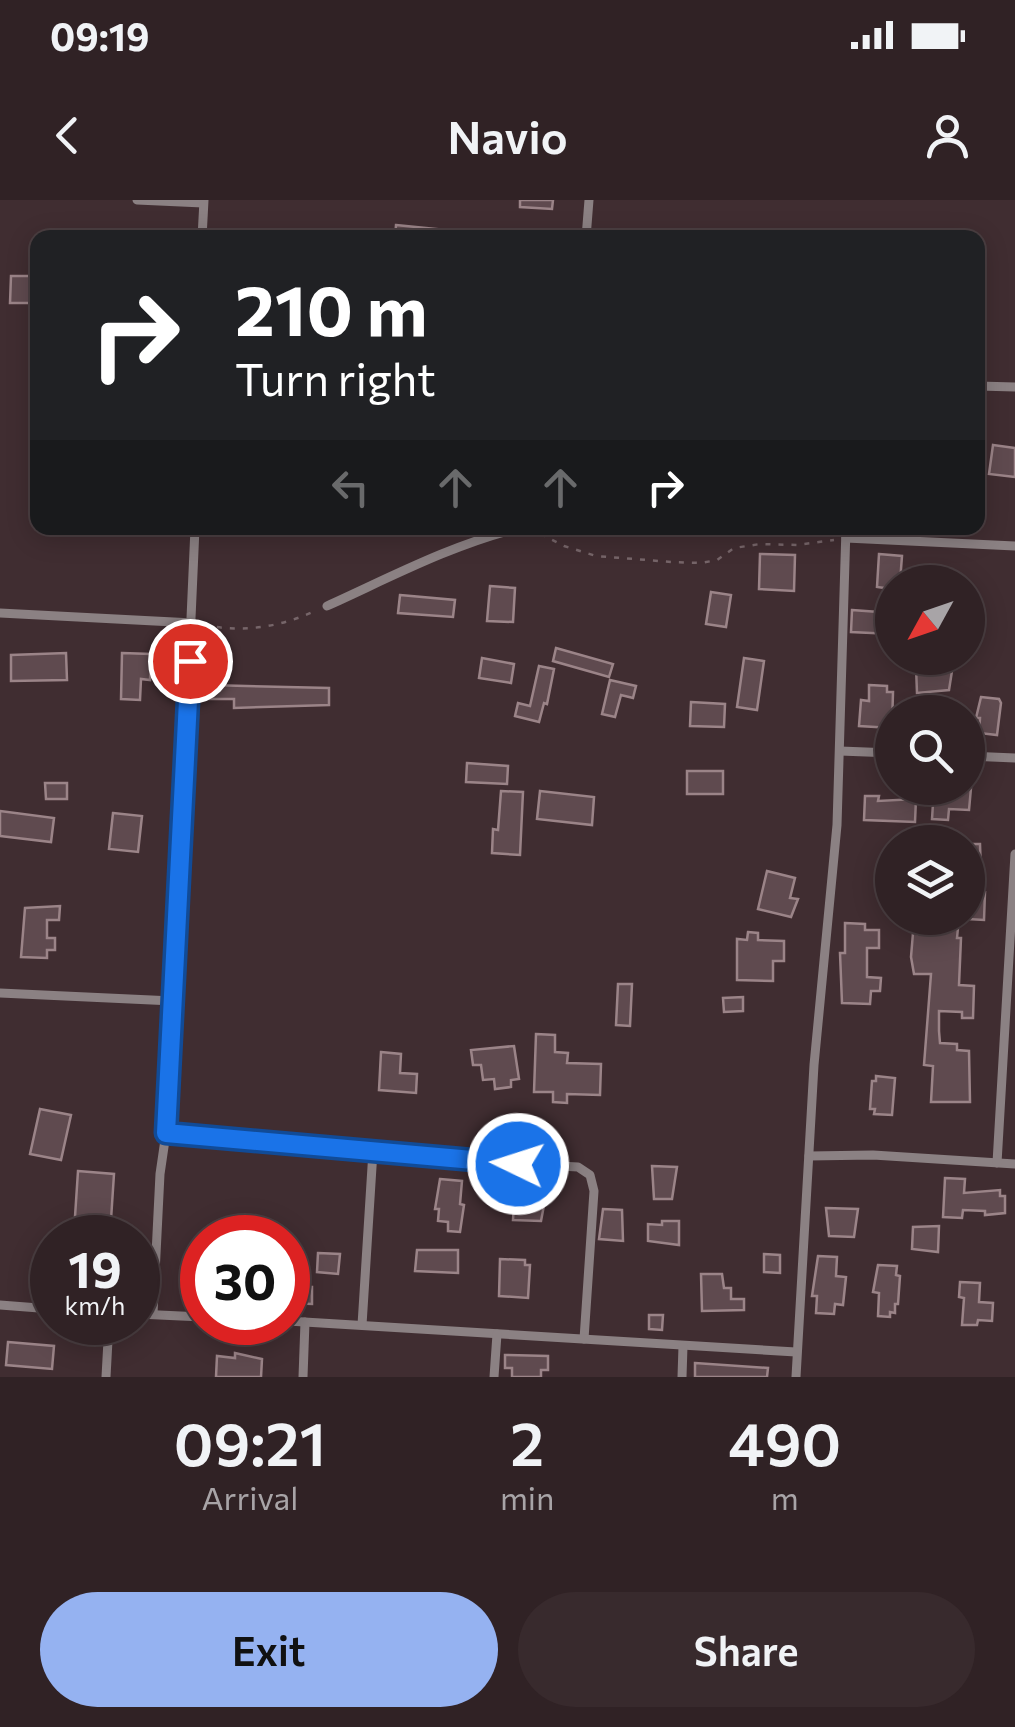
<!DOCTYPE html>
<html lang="en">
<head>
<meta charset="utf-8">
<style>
  body { margin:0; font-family:Commissioner,sans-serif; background:#382a2d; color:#f1f3f6; height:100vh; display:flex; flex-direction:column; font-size:38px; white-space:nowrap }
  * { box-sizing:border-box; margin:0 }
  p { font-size:32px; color:#a8a4a7 }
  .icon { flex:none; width:55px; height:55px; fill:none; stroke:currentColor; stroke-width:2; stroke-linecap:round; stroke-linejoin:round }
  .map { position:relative; height:1177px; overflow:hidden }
  .panel { display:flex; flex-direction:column; background:#302225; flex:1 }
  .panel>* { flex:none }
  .banner { position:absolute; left:30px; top:30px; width:955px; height:305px; border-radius:20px; box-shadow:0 5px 25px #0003,0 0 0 2px #4b3f42; background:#202124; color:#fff; overflow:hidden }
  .needle { width:65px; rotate:230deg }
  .fabs { position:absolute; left:875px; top:365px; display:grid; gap:20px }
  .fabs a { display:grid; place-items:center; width:110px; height:110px; border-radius:50%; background:#302225; box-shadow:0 5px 25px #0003,0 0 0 2px #4b3f42; font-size:50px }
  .speed { position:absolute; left:30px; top:1015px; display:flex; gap:20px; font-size:50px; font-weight:700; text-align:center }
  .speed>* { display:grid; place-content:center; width:130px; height:130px; border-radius:50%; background:#302225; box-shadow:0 5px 25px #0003,0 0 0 2px #4b3f42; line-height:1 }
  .speed small { font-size:25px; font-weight:400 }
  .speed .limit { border:15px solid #d22; background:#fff; color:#111 }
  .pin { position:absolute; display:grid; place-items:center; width:85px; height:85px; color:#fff; margin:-42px; border:5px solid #fff; border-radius:50%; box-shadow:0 2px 10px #0007 }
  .me { position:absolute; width:110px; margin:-55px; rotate:274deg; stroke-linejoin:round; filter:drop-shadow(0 0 8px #0008) }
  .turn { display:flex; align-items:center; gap:35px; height:210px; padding:0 40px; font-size:45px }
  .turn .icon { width:130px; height:130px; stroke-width:2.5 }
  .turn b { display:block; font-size:70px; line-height:85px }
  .lanes { display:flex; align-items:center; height:95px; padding:0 40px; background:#0003; justify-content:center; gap:50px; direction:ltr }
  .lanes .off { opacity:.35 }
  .eta { display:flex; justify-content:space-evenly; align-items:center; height:170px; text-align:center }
  .eta b { font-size:60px; font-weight:600; line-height:70px }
  .button { display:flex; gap:20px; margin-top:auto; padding:20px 40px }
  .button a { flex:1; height:115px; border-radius:60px; background:#95b2f1; color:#111; font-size:40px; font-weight:600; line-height:115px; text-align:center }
  .button a+a { background:#382a2d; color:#f1f3f6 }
  .status { display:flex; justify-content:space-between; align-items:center; height:70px; padding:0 50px; background:#302225; direction:ltr }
  .status svg { height:28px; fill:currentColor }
  header { display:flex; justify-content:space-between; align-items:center; height:130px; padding:0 40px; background:#302225; font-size:45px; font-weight:600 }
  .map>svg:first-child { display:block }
  .building { fill:#5f4a4f; stroke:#9b8488; stroke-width:2.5 }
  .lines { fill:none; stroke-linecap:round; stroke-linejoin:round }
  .path { stroke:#766569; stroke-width:2.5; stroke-dasharray:5 8; stroke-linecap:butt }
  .minor { stroke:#8b8183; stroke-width:9 }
  .route-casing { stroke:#114b97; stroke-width:25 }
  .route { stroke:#1a73e8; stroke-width:18 }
</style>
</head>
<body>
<div class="status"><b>09:19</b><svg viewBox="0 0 49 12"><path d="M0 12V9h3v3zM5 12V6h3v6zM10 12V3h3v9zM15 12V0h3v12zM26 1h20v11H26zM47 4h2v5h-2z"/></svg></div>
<header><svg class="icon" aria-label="back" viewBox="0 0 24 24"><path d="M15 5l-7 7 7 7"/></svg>Navio<svg class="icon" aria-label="person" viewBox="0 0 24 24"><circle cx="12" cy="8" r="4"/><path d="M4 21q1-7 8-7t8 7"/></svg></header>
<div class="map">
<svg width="1015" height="1177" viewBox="0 0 1015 1177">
  <rect width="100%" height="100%" fill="#402d31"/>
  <g class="building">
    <path d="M520,0H553L552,9L520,7Z"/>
    <path d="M396,25L455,31V38H395Z"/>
    <path d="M11,76H38V103H10Z"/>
    <path d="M993,245L1015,248V277L989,274Z"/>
    <path d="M760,354L795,355L794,391L759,389Z"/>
    <path d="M879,354L902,356L900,382H892V389L877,387Z"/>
    <path d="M918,373L951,377V382H917Z"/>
    <path d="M490,386L515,388L513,422L487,421Z"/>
    <path d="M711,392L731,395L726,427L706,424Z"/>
    <path d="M400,395L455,400L453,417L398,413Z"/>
    <path d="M852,410L892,413V434L851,432Z"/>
    <path d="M556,448L613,464L609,477L553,461Z"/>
    <path d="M66,453L67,480L11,481V455Z"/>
    <path d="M122,453L151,454L150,480L141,479L140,500L121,499Z"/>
    <path d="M482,458L514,464L511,483L479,478Z"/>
    <path d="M744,458L764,461L757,510L737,507Z"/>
    <path d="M539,466L554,469L547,504L544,503L539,522L515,516L518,503L530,506Z"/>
    <path d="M916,467H944L945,471H952L949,490L917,493Z"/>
    <path d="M610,480L636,486L633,498L621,495L615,517L602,514Z"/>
    <path d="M208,485L329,488V505L234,508V499H207Z"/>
    <path d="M869,485L887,486V492H893L892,528L859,526L861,500L869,501Z"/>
    <path d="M981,497L999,499L1001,503L997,535L979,533L980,518H976Z"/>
    <path d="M691,502L725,504L724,527L690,526Z"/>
    <path d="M467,563L508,566L507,584L466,582Z"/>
    <rect x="687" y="571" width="36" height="23"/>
    <path d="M45,583H67V599H46Z"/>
    <path d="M934,588H971L969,610L949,609L948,620L932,619Z"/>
    <path d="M501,591L523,592L520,655L492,653L493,629L498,630Z"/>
    <path d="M540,591L594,597L592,625L537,619Z"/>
    <path d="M865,596H879L878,601L916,599L915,622L864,620Z"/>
    <path d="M0,611L54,618L51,642L0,636Z"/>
    <path d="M113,613L142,616L138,652L109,649Z"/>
    <path d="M968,644H980L981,673L976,672V691L985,692L984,720L968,719Z"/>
    <path d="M767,671L795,678L790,698L798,699L791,717L758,709Z"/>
    <path d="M60,706L59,720H47V738H55V750H47V758L21,757L25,708Z"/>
    <path d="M935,718H959L957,738H961L959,785L974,786L973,818H962V812L939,811V831L940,843L957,844V850L969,851L970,902H931L933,866L924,865L931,774H914L911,757L913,733L917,734V727L935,728Z"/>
    <path d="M845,723L865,724V730H879V748H867V777L881,778L880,791H871L870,804L842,803L840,753H845Z"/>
    <path d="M748,732L758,733V740L784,741V761H773V781L737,780V739L747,740Z"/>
    <path d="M618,784H632L630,826L616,825Z"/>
    <path d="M743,797V811L724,812L723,798Z"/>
    <path d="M536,834L555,835V852L568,853L567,863L601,864L600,895L567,894V903L553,902V892H534Z"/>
    <path d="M514,846L519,879L511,880V887L495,889L494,879L483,880L481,865H473L471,850Z"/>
    <path d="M381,852L401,854L400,873L417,874L416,893L379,890Z"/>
    <path d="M876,876L895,878L892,915L874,914L875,909H870L872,881H876Z"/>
    <path d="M40,909L71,915L61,960L30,954Z"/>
    <path d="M652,966L677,967L672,999H654Z"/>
    <path d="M78,971L114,974L110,1035L74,1032Z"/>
    <path d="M945,978L965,979L964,993L1000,990V996H1005V1013L985,1015V1011L963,1010L962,1018L943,1017Z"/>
    <path d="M440,979L462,981L460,1004L464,1005L460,1032L448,1031V1022L438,1021L439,1009H435Z"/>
    <path d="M515,984L542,986V1000H545L541,1021L513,1020Z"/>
    <path d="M826,1008L858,1009L854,1037L829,1036Z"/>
    <path d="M603,1009L622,1010L623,1041L599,1039Z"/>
    <path d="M662,1021H679V1045L648,1041V1024L662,1025Z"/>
    <path d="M939,1026L938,1052L912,1049L913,1027Z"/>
    <path d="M417,1050H458V1073L415,1071Z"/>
    <path d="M318,1053L340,1054L338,1074L317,1072Z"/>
    <path d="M764,1054L780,1055V1073L764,1072Z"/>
    <path d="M818,1056L837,1057L836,1076L846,1077L843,1105L835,1104L834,1114L816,1113L817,1096H812Z"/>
    <path d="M500,1059L525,1060V1065H530L528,1098L499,1096Z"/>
    <path d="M878,1065L897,1066L896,1075L900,1076L898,1104H895V1113L890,1112V1117L878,1116L879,1093L873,1092Z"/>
    <path d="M701,1074H722L724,1088H731V1099H744V1110L702,1111Z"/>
    <path d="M960,1082L980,1083L979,1102L993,1103L992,1121L978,1120L977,1125H962L964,1098L959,1097Z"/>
    <path d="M288,1086L312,1087V1104L288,1103Z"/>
    <path d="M649,1115H663L662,1130L649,1129Z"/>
    <path d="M8,1142L54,1146L52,1169L6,1165Z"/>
    <path d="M235,1153L262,1159L261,1177H216L217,1156L235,1158Z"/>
    <path d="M505,1155L548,1156V1170H541V1177H512V1168H505Z"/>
    <path d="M695,1163L768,1168L767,1177H695Z"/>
  </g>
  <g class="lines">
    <g class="path">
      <path d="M529,328L564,346L596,356L672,362L701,363L717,360L734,348L760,344L797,345L834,340"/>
      <path d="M204,425C244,433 281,427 317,410"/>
    </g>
    <g class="minor">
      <path d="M137,0L203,3"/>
      <path d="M202,38L204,0"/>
      <path d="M586,38L589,0"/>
      <path d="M978,186L1015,187"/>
      <path d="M846,338L1015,346"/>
      <path d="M327,406C391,377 451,345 519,328"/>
      <path d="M0,413L193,423"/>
      <path d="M840,551L892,553"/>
      <path d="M968,556L1015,558"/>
      <path d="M0,793L173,801"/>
      <path d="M166,933L486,962L578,967L590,975L594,991L584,1139"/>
      <path d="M809,956L873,955L1015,964"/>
      <path d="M997,963L1015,654"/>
      <path d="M0,1105L52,1109"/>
      <path d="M138,1114L202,1117"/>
      <path d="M153,1114L160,974L166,933L173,824L195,328"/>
      <path d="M288,1121L796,1152"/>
      <path d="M362,1125L373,951"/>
      <path d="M106,1177L109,1122"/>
      <path d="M303,1177L305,1122"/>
      <path d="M494,1177L497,1134"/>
      <path d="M682,1177L683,1146"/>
      <path d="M796,1177L814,865L837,625L846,328"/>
    </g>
  </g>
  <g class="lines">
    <g class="route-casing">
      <path id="route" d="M190,461L166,933L518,964"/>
    </g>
    <use href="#route" class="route"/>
  </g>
</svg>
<div class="fabs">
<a><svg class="needle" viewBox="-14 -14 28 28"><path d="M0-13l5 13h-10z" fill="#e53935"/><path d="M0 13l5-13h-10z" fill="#a8a4a7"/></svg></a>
<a><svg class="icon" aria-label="search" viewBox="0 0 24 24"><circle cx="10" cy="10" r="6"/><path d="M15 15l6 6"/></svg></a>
<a><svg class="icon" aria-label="layers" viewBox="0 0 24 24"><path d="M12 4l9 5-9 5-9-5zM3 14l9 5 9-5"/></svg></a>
</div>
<div class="speed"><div>19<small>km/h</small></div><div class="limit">30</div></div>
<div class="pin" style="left:190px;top:461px;background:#d93025"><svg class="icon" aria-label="arrive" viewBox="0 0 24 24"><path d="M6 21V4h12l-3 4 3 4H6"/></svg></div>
<svg class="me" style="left:518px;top:964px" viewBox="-20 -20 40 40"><circle r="17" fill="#1a73e8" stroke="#fff" stroke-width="3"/><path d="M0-11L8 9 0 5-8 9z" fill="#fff"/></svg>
<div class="banner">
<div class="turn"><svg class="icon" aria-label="right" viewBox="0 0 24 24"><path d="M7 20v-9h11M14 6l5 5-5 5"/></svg><div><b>210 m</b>Turn right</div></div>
<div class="lanes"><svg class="icon off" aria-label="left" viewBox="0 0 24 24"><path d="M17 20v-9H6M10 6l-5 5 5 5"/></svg><svg class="icon off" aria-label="ahead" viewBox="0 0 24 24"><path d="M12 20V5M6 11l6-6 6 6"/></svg><svg class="icon off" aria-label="ahead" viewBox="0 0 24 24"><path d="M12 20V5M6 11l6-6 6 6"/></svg><svg class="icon" aria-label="right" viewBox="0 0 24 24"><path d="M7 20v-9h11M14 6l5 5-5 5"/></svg></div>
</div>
</div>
<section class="panel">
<div class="eta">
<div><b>09:21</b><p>Arrival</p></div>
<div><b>2</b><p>min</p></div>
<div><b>490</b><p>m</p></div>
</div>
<div class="button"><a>Exit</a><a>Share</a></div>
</section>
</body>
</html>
